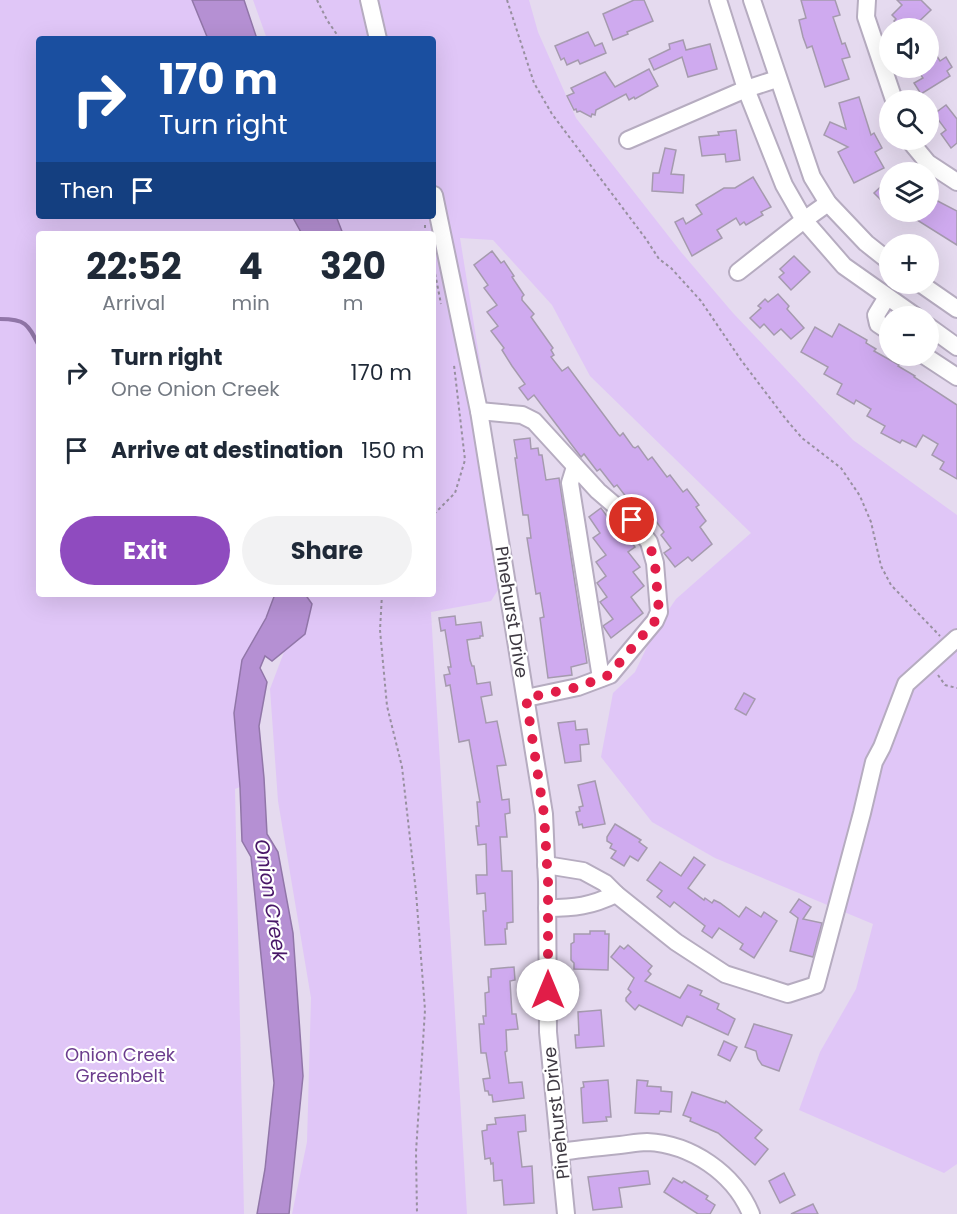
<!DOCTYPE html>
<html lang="en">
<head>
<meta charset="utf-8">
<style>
  body { margin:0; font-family:Poppins,sans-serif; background:#f2f2f3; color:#1f2937; height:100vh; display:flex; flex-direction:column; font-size:22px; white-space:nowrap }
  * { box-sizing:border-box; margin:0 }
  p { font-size:20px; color:#747a83 }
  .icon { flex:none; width:33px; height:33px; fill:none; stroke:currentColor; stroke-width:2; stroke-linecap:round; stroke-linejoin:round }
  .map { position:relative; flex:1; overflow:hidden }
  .details { position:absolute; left:36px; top:231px; width:400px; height:366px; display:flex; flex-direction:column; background:#fff; border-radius:6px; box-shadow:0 6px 24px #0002 }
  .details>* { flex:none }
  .banner { position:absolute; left:36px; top:36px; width:400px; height:183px; border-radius:6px; box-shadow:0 6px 24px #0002; background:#1a4fa0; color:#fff; overflow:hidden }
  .tools { position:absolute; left:879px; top:18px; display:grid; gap:12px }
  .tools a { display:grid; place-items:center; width:60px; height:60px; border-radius:50%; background:#fff; box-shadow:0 6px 24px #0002; font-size:30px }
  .pin { position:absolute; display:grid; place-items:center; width:51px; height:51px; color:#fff; margin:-26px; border:3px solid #fff; border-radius:50%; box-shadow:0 2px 6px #0007 }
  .me { position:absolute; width:66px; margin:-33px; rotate:0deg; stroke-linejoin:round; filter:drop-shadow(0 0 4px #0008) }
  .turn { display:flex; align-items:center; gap:21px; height:126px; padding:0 24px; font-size:27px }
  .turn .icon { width:78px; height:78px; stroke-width:2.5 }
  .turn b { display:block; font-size:42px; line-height:51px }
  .then { display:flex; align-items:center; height:57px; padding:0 24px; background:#0003; gap:12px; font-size:22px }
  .eta { display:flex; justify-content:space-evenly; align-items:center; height:102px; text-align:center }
  .eta b { font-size:36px; font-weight:700; line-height:42px }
  .cta { display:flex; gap:12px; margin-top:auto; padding:12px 24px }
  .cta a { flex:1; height:69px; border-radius:36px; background:#8f4bbf; color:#fff; font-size:24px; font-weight:700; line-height:69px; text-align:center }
  .cta a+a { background:#f2f2f3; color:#1f2937 }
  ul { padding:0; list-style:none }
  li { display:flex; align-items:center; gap:18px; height:78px; padding:0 24px }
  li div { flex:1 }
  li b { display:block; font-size:22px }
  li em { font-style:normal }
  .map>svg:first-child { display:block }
  .green { fill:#e0c6f7 }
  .water { fill:#b590d3; stroke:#9176a8; stroke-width:1.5 }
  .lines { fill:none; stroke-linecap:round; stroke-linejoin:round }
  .stream { stroke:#9176a8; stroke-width:4 }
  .building { fill:#cfaaef; stroke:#a59aae; stroke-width:1.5 }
  .minor-casing { stroke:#b6acc0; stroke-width:20 }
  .path { stroke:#9890a0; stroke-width:2; stroke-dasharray:3 3; stroke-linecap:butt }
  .minor { stroke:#fff; stroke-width:16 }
  .route { stroke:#e11d48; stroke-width:10; stroke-dasharray:0 18 }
  .labels { text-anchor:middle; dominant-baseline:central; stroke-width:4.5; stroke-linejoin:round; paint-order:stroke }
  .street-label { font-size:18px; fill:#3e3942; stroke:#fff }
  .park-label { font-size:18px; fill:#6b3c8d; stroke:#fff }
  .water-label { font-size:20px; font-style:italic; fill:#481767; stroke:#fff }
</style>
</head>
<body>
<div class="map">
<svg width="957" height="1214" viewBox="0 0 957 1214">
  <rect width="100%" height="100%" fill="#e5daef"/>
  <g class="green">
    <path d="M0,0H192L208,39H39V216H292L302,234H39V594H275L266,618L242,660L234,713L240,787L235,789L244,1214H0Z"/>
    <path d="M253,0H529L538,32L576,118L681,252L733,313L853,440L957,515V1164L944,1173L799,1110L820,1052L856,989L873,924L715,858L652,822L601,757L613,693L635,672L655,630L676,599L751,533L590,376L552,305L493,240L460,238L513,566L491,601L431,612L467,1214H292L307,1142L311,998L278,801L270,689L306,594H434V234H336L330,216H434V39H267Z"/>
  </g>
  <g class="water">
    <path d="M192,0H244L257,39H208Z"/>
    <path d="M292,216H336L343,234H302Z"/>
    <path d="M275,594H305L312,604L305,634L272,661L265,656L260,668L267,682L259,726L264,778L267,834L278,852L293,933L303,1076L289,1214H257L265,1169L274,1083L251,857L242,841L240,787L234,713L242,660L266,618Z"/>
  </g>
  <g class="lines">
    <path class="stream" d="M0,319C26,319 28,324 39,346"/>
  </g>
  <g class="building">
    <path d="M634,0H644L653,21L627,32L628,34L613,40L603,14Z"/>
    <path d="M801,0H835L840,15L833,17L842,44L845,43L850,57L842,59L849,79L825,87L812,46L807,48L803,37L799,20L806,18Z"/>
    <path d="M897,0H921L931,10L912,28H891L896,23L894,21L896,19L892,15L902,5Z"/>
    <path d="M588,32L595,46L602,43L606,53L580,64L578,60L567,65L564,58L561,60L555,46Z"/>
    <path d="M683,40L686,50L710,44L717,69L688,77L682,57L654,70L649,59L670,49L669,44Z"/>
    <path d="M928,42L940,61L946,57L952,67L947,71L950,76L921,94L914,83L923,78L916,68H928Z"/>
    <path d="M649,69L658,86L635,99L634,97L629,100L626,94L596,110L595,115L592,114L591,117L580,111L577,112L576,109L574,110L567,96L574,93L571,88L605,72L615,87Z"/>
    <path d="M859,97L871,135L874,133L882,148L875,152L884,168L854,183L838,152L848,147L824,135L830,122L846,129L839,103Z"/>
    <path d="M946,105L957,119V143L951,148L941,134L946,130L934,114Z"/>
    <path d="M736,130L740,160L726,162L725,154L702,156L699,137L719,135L718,132Z"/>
    <path d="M665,148L676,150L671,174L684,175L683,193L652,191L653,173H659Z"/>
    <path d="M753,177L771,207L761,212L763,215L746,225L744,222L740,225L736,218L717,230L722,238L692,256L675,222L683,218L686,224L702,214L696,205L724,188H735Z"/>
    <path d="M890,178V209L874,193Z"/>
    <path d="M928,196L957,211V245L917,220L922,212H928Z"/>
    <path d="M492,251L501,263L504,261L514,276L512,277L524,295L522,297V300L534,314L531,317L553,348L551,350L554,355L551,357L562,371L568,367L618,434L620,436L623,433L633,447L635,448L638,446L648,460L652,457L667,477L670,475L683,492L687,489L699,505L696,507L706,521L700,527L712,544L692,561L688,557L675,567L664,553L671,548L661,535L664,532L649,512L646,514L634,499L630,502L617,485L614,487L600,469L597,471L584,454L581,457L534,395L528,400L519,388L525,384L512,366L502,350L504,348L491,331L498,326L487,312L497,305L484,288L488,285L474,265Z"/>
    <path d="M794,256L810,272L791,290L779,277L784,273L780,269Z"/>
    <path d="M778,294L789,306L787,309L804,328L791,339L781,329L774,335L764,324L760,328L750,318L761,308L758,306L765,299L768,302Z"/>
    <path d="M839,324L867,340L866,343L876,349L874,351L899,365L898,366L915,376L914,377L957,405V479L940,469L944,462L932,455L938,444L923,435L916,447L902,440L900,443L881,433L885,426L867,416L871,409L856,400L854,404L837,394L842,384L824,374L828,367L801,352L815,327L832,337Z"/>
    <path d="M530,438L531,449L538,448L539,455H542L546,480L559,478L587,663L571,667L572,675L548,678L540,618L544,617L540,593L536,594L527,538H531L528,515H523L515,458H517L514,440Z"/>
    <path d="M601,508L622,537L626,534L635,547L628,552L640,567L633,572L644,586L631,597L643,613L611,638L603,626L613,619L600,602L607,597L597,583L606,576L596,562L606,555L593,538L600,533L589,517Z"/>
    <path d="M455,616L456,625L481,622L483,636H480V638L467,640L470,660L472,666H474L477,684L490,682L492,695L481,697L486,723L497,721L506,765L497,766L502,800L509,799L510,813L505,814L507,837H500L502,871H512L513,922L507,923V929H505L506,944L485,945L483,911H486L485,893L477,894L476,875H487L486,844L478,845L476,826H479L477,802H480L469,740L459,742L450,685L446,686L444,675L450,674L448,667H451L445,630L441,631L439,618Z"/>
    <path d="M744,693L755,699L746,715L735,709Z"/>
    <path d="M575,721L576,730L587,729L589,744L580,745L581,761L565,763L558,723Z"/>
    <path d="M595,781L605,824L583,828L582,824L579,825L576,812L580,811L579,807L583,806L578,785Z"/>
    <path d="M615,824L641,840L639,842L647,848L638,861L630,856L624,866L611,858L616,851L610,848L612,844L607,841V837Z"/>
    <path d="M694,857L705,865L688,888L704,900L705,898L712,903L714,900L720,903L739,917L746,907L761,917L764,912L777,921L754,958L740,949L743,944L719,928L712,938L702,931L705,926L674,902L670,907L657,897L662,891L647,880L660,862L681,876Z"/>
    <path d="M799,899L811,907L803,919L822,923L813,957L790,951L798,918L790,912Z"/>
    <path d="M590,931H605V934H609L608,970L574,969V963L571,960V944L574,942V934H590Z"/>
    <path d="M628,945L652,966L648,971L651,974L645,981L680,998L688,985L702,991L700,995L719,1004L717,1009L735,1019L728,1035L687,1016L682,1026L639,1005L635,1010L626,1001V998L631,992L628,989L634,978L611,957L620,946L624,949Z"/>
    <path d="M514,967L515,980L510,981L512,1014H516L518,1029L506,1030L507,1051L505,1052L509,1083L522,1082L524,1098L493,1102L492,1095H489L488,1091H485L483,1079L490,1078L486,1053H481L479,1024H484L483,1016H486L485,993L489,992L488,977H491V969Z"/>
    <path d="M601,1010L604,1046L576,1048L575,1035H579L578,1012Z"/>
    <path d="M754,1024L792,1035L779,1071L762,1065L758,1059L756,1051L745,1047Z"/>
    <path d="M724,1041L737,1047L730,1061L718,1055Z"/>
    <path d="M608,1080L611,1117H606L607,1121L583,1123L581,1088L584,1087L583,1082Z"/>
    <path d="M637,1080L648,1081L647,1086L661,1087V1091L672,1092L671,1112L660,1111L659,1114L635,1113Z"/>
    <path d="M692,1092L725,1103L726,1101L762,1130L755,1138L768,1149L755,1165L718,1133L690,1121L691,1118L683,1115Z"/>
    <path d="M525,1115L526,1131L518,1132L522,1167L532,1166L534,1203L504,1205L502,1180L494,1181L493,1163L491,1164L490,1158L485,1159L482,1131L487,1130V1125L496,1124L495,1118Z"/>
    <path d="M644,1171H648L650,1184L619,1188L622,1207L593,1210L588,1177Z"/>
    <path d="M784,1173L795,1195L780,1203L769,1181Z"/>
    <path d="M673,1178L682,1183L684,1181L708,1196L706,1199L715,1205L710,1214H698L664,1192Z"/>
    <path d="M813,1204L818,1214H791Z"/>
  </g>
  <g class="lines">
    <g class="minor-casing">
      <g id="minor">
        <path d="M369,0L378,39"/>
        <path d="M718,0L746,89L784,185L804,220L844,266L915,316"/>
        <path d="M752,0L812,177L828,203L866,243L890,262"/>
        <path d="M867,0L866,17L894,100"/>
        <path d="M628,140L746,89L777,79"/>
        <path d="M909,140L928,163L957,182"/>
        <path d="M434,195L479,411L544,814L547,882L548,1032L566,1214"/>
        <path d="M738,272L804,220L828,203"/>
        <path d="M921,284L957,309"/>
        <path d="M887,297L876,315L878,324L890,332"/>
        <path d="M928,326L957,347"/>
        <path d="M925,356L957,377"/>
        <path d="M479,411L522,415L534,421L598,491L632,520L649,542L655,563L659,612L655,621L610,675L578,687L526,698"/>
        <path d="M575,467L570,483L601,678"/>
        <path d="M546,865L583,871L605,883L616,894L676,942L725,974L788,994L816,985L862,813L874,762L882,747L906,684L957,638"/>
        <path d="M547,908C575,908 591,906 616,894"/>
        <path d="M560,1152C580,1149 600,1147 620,1145C629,1144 638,1142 647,1142C691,1144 734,1173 751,1214"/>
      </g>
    </g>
    <g class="path">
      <path d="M317,0L327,20L340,39"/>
      <path d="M507,0L534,83L552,114L646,239L659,259L671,268L701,301L741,360L785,418L802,438L841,468L860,496L871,522L881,566L891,585L940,636"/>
      <path d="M425,225V234"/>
      <path d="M434,268L441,304"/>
      <path d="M434,514L455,493L465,460L454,365"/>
      <path d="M382,594L380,630L387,706L402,767L416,892L425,1010L416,1152L417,1214"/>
      <path d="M938,675L945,685L957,688"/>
    </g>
    <use href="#minor" class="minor"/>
  </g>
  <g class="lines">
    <path class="route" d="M548,990V882L544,814L526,698L578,687L609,675L655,621L659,612L655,564L649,542L632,520"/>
  </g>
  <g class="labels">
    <g class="street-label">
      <text transform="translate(512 612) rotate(81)">Pinehurst Drive</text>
      <text transform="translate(556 1113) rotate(-96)">Pinehurst Drive</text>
    </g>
    <g class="park-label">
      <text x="120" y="1054">Onion Creek<tspan x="120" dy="21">Greenbelt</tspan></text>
    </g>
    <g class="water-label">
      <text transform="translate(271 900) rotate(81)">Onion Creek</text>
    </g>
  </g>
</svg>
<div class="tools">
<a><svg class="icon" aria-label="sound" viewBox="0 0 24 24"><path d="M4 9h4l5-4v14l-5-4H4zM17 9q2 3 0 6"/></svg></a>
<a><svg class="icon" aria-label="search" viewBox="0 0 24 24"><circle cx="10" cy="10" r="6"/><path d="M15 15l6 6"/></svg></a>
<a><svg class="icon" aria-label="layers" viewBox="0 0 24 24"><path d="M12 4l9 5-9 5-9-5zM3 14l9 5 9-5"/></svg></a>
<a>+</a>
<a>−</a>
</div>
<div class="pin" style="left:632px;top:520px;background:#d93025"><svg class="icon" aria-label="arrive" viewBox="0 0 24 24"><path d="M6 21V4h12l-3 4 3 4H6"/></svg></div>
<svg class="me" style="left:548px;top:990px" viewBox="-20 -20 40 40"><circle r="19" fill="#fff"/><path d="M0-13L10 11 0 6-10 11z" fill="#e11d48"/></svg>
<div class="banner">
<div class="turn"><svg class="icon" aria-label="right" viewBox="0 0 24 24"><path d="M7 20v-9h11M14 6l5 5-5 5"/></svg><div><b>170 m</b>Turn right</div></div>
<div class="then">Then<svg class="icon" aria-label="arrive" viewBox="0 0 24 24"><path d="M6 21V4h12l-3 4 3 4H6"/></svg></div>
</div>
<section class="details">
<div class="eta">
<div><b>22:52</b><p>Arrival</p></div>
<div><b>4</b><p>min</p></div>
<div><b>320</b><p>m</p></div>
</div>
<ul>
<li><svg class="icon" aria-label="right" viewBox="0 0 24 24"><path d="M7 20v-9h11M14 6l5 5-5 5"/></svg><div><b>Turn right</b><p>One Onion Creek</p></div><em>170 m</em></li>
<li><svg class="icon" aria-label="arrive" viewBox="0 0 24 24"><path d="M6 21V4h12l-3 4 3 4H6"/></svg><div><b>Arrive at destination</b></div><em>150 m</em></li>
</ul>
<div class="cta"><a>Exit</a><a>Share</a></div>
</section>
</div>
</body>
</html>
